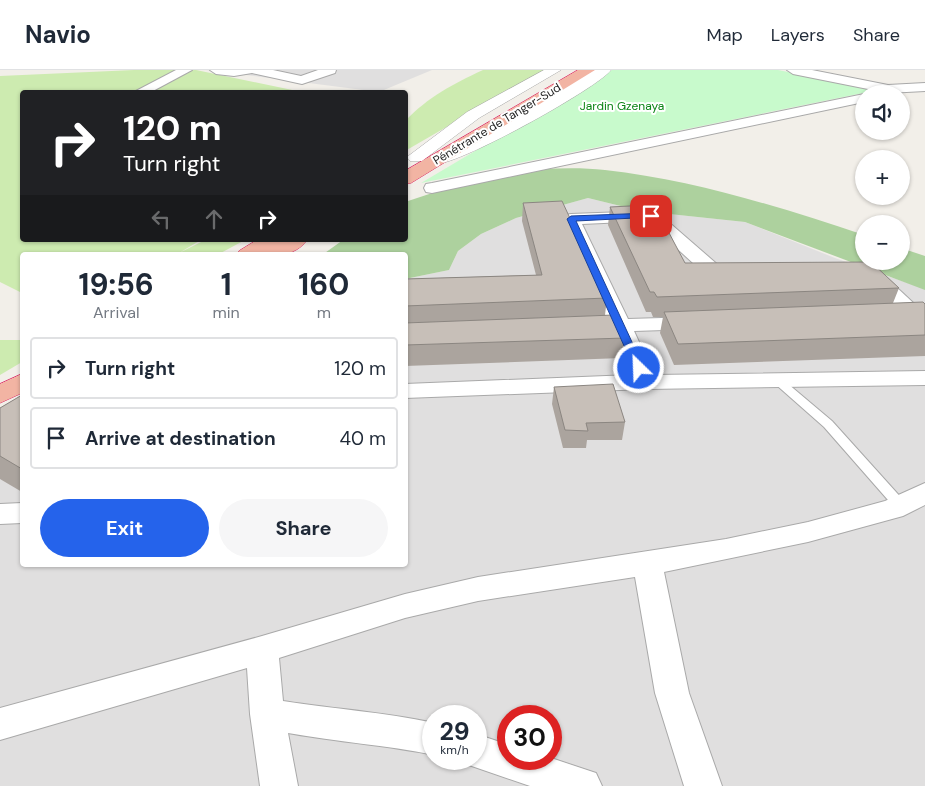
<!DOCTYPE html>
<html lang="en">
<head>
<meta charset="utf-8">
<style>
  body { margin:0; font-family:"DM Sans",sans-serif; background:#f6f6f7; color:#1f2937; height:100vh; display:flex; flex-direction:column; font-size:19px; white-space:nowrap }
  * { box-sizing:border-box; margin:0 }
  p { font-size:16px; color:#747a83 }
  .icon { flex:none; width:28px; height:28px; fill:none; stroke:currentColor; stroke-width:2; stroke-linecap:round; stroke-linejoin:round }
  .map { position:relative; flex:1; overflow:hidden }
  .details { position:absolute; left:20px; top:182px; width:388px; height:315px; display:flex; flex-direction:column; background:#fff; border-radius:5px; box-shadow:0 1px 4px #0004 }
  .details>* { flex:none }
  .hud { position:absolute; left:20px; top:20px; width:388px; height:152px; border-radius:5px; box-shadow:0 1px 4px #0004; background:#202124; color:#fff; overflow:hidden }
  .controls { position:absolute; left:855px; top:15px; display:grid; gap:10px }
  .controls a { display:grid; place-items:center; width:55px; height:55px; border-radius:50%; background:#fff; box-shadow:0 1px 4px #0004; font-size:25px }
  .speed { position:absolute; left:422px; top:635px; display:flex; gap:10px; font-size:25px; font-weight:700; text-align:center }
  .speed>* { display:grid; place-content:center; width:65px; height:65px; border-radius:50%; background:#fff; box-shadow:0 1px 4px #0004; line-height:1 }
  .speed small { font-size:12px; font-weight:400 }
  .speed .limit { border:8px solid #d22; background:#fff; color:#111 }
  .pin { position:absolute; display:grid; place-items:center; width:42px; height:42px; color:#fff; margin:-21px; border-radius:10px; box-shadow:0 2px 8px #0006 }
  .me { position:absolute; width:55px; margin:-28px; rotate:336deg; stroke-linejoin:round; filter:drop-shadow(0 0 4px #0008) }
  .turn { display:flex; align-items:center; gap:18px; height:105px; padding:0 20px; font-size:22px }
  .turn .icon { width:65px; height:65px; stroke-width:2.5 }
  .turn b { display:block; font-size:35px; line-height:42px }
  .lanes { display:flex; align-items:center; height:48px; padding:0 20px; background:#0003; justify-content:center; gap:25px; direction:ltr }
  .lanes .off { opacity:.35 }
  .eta { display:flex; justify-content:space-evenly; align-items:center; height:85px; text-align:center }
  .eta b { font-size:30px; font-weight:700; line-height:35px }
  .primary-button { display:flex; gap:10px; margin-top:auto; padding:10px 20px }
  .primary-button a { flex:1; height:58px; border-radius:30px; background:#2563eb; color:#fff; font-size:20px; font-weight:700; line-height:58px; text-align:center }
  .primary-button a+a { background:#f6f6f7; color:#1f2937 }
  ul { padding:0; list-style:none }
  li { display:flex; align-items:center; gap:15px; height:62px; margin:0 10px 8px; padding:0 10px; border:2px solid #e0e1e3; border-radius:5px }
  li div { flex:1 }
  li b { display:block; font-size:19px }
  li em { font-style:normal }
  header { display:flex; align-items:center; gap:30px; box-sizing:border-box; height:70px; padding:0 25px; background:#fff; border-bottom:1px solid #e0e1e3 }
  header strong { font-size:24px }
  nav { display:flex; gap:28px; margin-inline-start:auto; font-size:18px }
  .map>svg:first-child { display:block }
  .residential { fill:#e0dfdf; fill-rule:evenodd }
  .grass { fill:#cdebb0 }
  .forest { fill:#add19e }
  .park { fill:#c8facc }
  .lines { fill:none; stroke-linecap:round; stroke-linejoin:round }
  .service-casing { stroke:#a9a9a9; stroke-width:2 }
  .minor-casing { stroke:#a9a9a9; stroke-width:2 }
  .tertiary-casing { stroke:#a9a9a9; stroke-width:1 }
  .trunk-casing { stroke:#dc2a67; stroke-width:1 }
  .service { fill:#fff; fill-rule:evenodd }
  .minor { fill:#fff; fill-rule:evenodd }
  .tertiary { fill:#fff; fill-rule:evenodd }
  .trunk { fill:#f2b4a3; fill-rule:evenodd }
  .wall { fill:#aba49e }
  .building { fill:#c7bfb8; stroke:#8b8681 }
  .route { fill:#2563eb; stroke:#184099 }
  .labels { text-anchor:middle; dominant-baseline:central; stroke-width:4; stroke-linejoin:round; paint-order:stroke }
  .far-park-label { font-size:12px; fill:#0c8416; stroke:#fff }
  .far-street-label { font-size:12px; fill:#222; stroke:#fff }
</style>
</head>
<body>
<header>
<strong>Navio</strong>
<nav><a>Map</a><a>Layers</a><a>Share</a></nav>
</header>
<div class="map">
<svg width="925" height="716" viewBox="0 0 925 716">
  <rect width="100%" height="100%" fill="#f2efe9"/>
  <g class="residential">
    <path d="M206,0H432L379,22Z"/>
    <path d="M588,128L641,141L745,152L835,188L925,219V716H0V371L22,357V495H405V209L449,200L458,181L481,164L516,148ZM434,646H476V689H434ZM509,646H551V689H509Z"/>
  </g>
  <g class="grass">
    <path d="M134,0H196L302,22H22V170H201L179,183L205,170H245L217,185H22V223L0,212V6Z"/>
    <path d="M483,0H545L405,81V51C428,27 453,14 483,0Z"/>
    <path d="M0,270H22V292L0,305Z"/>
  </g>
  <path class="forest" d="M502,100C536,100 572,96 605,100C694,110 780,137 864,165V191H901V178L925,186V220L745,152L641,141L588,128L516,148L481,164L458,181L449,200L405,209V185H322L343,170H405V132Z"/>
  <path class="park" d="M612,0H778L878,20L421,113Z"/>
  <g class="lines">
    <g class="service-casing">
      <path id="service" d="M777,306L781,308L832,351L905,432L907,435L905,438H895L824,357L773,312L771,310Z"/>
    </g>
    <g class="minor-casing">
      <g id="minor">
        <path d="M176,0H192L151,22H134Z"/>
        <path d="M210,0H273L301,6L318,0H336L335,3L302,14L252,3L234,6L216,4Z"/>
        <path d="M787,0H812L888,15L925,13V21L888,23L793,4Z"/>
        <path d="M864,24V32L432,123L426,122L424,118L426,114L432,113Z"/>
        <path d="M651,141L657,142L718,195L741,197L744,201L741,205H706L647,151L582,154L628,249L695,247L703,248L706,253L703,258L695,259L634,261L654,305L925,301V315L646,319L405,328V314L631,305L612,262L597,261L594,256L597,251L607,249L562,149L565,145L571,144Z"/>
        <path d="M871,198L878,200L922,241L925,244L922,249L915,251L908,249L864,208L861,204L864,200Z"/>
        <path d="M925,413V435L903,446L808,472L664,502L689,623L722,716H684L655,623L635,507L478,531L405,548L279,588L283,631C333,639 384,642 434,653V685C386,675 337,672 288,663L298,716H260L250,644L247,598L0,670V638L262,566L405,524L478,507L726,469L808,452L885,431Z"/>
        <path d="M22,433V453L0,454V434Z"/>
        <path d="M476,664L509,675V689L551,688L596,703L602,716H530L463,693L461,689H476Z"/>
      </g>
    </g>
    <g class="tertiary-casing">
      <g id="tertiary">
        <path d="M544,0H561L479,48L422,91H410L407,87L467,42Z"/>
        <path d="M594,0H611C598,18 452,99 433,94L430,90L433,86L497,57Z"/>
      </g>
    </g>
    <g class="trunk-casing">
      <g id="trunk">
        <path d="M578,0H595L411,113L405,114V101Z"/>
        <path d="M257,170H307C292,192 258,185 236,185L239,181Z"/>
        <path d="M22,304V323L0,333V314Z"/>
      </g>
    </g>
    <use href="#service" class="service"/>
    <use href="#minor" class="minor"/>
    <use href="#tertiary" class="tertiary"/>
    <use href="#trunk" class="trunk"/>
  </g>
  <g class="wall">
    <path d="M523,133L607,228L605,245L625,268L622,288L405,296V209L536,205L522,151Z"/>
    <path d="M610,137L685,193L899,218L893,233L925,234V286L674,295L660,263L663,247H653L651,242H646L608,155Z"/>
    <path d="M554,317L625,352L622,370H587L586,378H563L552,334Z"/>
    <path d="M22,325V422L0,409V338Z"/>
  </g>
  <g class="building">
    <path d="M562,131L607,228L405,236V209L542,205L523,133Z"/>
    <path d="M649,135L659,144L685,193L871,192L899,218L657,227L654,222H650L610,137Z"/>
    <path d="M923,232L925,234V265L678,274L664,242Z"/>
    <path d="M614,245L625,268L405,275V253Z"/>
    <path d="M613,314L625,352L586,353L588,361L565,360L554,317Z"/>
    <path d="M22,325V399L0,386V338Z"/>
  </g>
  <path class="route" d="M651,143L654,144V147L576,151L644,298L639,301L634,298L567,149L571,146Z"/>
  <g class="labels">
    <g class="far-park-label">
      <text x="622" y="36">Jardin Gzenaya</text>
    </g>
    <g class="far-street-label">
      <text transform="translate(497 54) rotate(-31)">Pénétrante de Tanger-Sud</text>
    </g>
  </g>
</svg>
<div class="controls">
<a><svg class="icon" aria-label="sound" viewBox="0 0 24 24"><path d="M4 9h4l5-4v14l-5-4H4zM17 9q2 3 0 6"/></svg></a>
<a>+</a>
<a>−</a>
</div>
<div class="speed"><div>29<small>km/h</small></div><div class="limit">30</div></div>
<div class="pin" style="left:651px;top:146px;background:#d93025"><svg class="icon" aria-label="arrive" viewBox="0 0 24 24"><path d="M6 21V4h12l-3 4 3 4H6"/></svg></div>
<svg class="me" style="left:639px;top:298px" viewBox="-20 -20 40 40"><circle r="17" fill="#2563eb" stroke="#fff" stroke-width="3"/><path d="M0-11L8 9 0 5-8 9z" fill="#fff"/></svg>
<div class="hud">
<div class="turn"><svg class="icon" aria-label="right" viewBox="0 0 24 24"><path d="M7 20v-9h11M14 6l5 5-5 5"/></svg><div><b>120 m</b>Turn right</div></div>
<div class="lanes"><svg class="icon off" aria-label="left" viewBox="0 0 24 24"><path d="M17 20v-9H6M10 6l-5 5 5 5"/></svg><svg class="icon off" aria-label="ahead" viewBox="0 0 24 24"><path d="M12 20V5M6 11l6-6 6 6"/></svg><svg class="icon" aria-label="right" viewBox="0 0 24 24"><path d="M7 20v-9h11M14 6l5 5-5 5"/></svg></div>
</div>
<section class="details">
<div class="eta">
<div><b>19:56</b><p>Arrival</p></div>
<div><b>1</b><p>min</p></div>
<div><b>160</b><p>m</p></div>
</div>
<ul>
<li><svg class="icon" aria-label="right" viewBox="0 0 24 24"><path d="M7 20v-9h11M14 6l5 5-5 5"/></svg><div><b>Turn right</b></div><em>120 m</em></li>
<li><svg class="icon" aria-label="arrive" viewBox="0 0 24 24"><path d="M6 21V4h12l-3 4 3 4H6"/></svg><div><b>Arrive at destination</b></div><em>40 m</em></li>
</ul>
<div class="primary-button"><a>Exit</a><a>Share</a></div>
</section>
</div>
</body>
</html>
